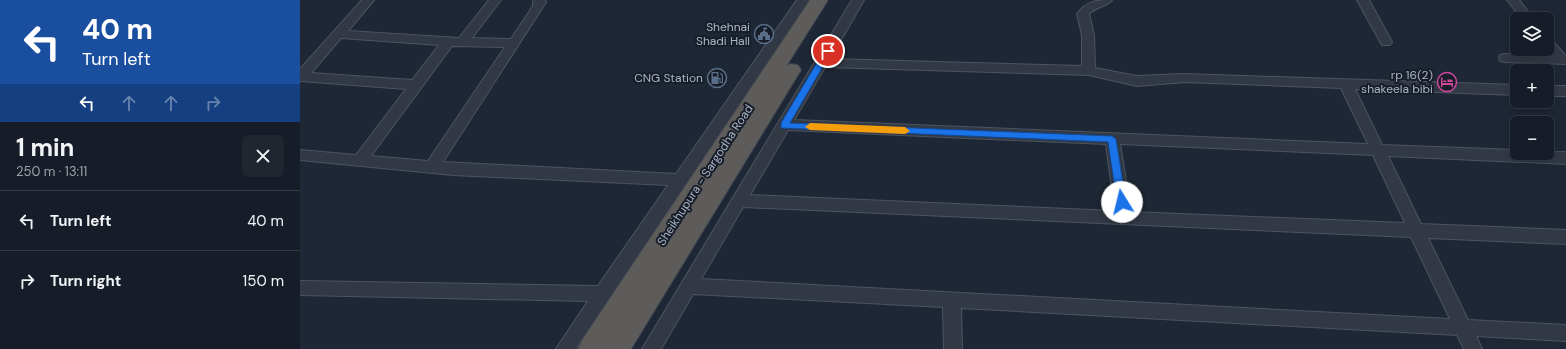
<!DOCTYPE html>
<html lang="en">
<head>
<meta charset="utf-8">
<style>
  body { margin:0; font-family:"DM Sans",sans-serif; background:#1f2630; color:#f1f3f6; height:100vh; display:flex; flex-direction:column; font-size:15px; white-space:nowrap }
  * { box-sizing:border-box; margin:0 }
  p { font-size:13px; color:#9ea2a8 }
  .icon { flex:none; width:22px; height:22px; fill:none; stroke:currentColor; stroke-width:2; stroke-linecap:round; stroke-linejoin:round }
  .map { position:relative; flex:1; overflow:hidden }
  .details { display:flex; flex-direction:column; background:#161d28; width:300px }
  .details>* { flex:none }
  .banner { background:#1a4fa0; color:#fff; overflow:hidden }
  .fabs { position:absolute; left:1210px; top:12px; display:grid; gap:8px }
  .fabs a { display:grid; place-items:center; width:44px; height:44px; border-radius:6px; background:#161d28; box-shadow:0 2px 10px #0003,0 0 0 1px #353b45; font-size:20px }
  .pin { position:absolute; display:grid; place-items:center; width:34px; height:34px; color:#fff; margin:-17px; border:2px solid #fff; border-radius:50%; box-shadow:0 1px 4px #0007 }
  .me { position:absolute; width:44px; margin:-22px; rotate:351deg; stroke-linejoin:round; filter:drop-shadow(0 0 3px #0008) }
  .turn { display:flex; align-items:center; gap:14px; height:84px; padding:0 16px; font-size:18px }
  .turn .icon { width:52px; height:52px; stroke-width:2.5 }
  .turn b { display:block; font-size:28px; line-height:34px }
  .lanes { display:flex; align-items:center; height:38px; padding:0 16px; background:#0003; justify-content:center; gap:20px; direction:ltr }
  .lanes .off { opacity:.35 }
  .round { display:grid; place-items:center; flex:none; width:42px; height:42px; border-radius:6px; background:#1f2630 }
  .overview { display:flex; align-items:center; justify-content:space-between; height:68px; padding:0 16px }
  h1 { font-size:24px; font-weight:700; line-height:30px }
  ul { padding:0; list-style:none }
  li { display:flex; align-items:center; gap:12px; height:60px; padding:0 16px; border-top:1px solid #353b45 }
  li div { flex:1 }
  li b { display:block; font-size:15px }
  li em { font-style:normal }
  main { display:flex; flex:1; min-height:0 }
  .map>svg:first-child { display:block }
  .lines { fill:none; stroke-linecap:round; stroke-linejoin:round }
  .minor-casing { stroke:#4c5461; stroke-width:2 }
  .trunk-casing { stroke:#39414d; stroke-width:2 }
  .minor { fill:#323945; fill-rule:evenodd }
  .trunk { fill:#5d5c5a; fill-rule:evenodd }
  .route { fill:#1a73e8; stroke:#114b97 }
  .slow { fill:#f59e0b }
  .labels { text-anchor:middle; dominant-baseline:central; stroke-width:4; stroke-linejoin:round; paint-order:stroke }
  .poi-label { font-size:12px; fill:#abb4c3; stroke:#171e29; text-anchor:end }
  .street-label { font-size:12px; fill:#abb4c3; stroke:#171e29 }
</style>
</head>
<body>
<main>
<section class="details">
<div class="banner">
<div class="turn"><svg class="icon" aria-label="left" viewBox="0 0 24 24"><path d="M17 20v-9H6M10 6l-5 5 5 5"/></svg><div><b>40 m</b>Turn left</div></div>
<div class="lanes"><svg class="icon" aria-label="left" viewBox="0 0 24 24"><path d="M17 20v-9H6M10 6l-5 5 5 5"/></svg><svg class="icon off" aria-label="ahead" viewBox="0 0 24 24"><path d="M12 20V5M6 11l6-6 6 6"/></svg><svg class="icon off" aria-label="ahead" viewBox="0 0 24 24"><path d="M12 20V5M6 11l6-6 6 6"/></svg><svg class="icon off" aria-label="right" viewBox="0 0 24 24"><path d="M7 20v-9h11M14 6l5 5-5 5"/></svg></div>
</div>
<div class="overview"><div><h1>1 min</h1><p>250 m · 13:11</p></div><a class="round"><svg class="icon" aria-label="close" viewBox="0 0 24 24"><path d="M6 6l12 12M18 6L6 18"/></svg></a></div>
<ul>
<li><svg class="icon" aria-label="left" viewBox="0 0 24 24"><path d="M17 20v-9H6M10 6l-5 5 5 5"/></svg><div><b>Turn left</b></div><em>40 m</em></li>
<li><svg class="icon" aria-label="right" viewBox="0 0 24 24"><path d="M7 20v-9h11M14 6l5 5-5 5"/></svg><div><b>Turn right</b></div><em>150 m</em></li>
</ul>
</section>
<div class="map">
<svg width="1266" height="349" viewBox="0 0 1266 349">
  <rect width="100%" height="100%" fill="#1e2735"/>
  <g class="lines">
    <g class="minor-casing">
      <g id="minor">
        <path d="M62,0H74L48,31L159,38L189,0H201L172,38L211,39L233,6V0H245L246,2L143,162L376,174L497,0H509L275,349H256L288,301L0,295V281L298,286L368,185L153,175L0,160V150L56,155L106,89L0,81V69ZM41,38L139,45L112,80L11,73ZM152,46L205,47L128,161L71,156Z"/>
        <path d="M552,0H564L530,59L782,66V35L777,14C786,1 797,0 812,0C806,7 795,7 789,14L794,35L795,68L837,76L885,74L1217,85V95L1055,89L1082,145L1217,150V153L1266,152V164L1088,156L1121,224L1266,230V244L1128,238L1168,320L1266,325V341L1176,336L1182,349H1164L1157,335L661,308L662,349H644L643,307L393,294L361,349H342ZM525,67L789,75L837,86L885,82L1041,88L1068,144L494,120ZM488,130L806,144L815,211L450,195ZM820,144L1073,155L1105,223L831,212ZM443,207L1111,237L1150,319L401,279Z"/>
        <path d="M1057,0H1069L1092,42L1090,45H1082Z"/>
        <path d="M1207,0H1219L1234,19H1222Z"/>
        <path d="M1247,38L1251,39L1266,56V64L1205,62L1200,61L1199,58L1200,55L1205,54L1250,55L1246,49Z"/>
        <rect x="1247" y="86" width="19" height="10"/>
      </g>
    </g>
    <g class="trunk-casing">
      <path id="trunk" d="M510,0H528L487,65L491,64L498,65L501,70L331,349H278L282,340Z"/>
    </g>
    <use href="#minor" class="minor"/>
    <use href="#trunk" class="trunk"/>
  </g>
  <path class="route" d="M528,48L532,51L490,123L812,136L816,139L826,202L822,206L817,202L808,142L481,128V123L524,51Z"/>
  <path class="slow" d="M510,123L605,127L610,131L605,134L510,130L505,127Z"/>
  <defs>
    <g id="civic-ring" transform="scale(1)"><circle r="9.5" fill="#171e29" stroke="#5c6f8a" stroke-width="1.5"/><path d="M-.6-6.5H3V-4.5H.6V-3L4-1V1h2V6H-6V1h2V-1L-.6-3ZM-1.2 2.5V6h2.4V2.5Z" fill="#5c6f8a"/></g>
    <g id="fuel-ring" transform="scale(1)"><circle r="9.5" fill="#171e29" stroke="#5c6f8a" stroke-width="1.5"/><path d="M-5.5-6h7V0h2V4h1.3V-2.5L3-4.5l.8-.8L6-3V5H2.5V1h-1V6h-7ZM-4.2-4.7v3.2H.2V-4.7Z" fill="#5c6f8a"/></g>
    <g id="hotel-ring" transform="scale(1)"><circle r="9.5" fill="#171e29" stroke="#d1479c" stroke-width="1.5"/><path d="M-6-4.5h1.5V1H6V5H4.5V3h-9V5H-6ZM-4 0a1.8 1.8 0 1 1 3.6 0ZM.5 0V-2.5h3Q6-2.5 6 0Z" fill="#d1479c"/></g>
  </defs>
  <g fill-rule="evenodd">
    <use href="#civic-ring" x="464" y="34"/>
    <use href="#fuel-ring" x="417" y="78"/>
    <use href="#hotel-ring" x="1147" y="82"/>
  </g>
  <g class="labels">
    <g class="poi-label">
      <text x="450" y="27">Shehnai<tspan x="450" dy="14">Shadi Hall</tspan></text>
      <text x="1133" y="75">rp 16(2)<tspan x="1133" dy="14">shakeela bibi</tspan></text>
      <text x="403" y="78">CNG Station</text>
    </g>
    <g class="street-label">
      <text transform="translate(405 175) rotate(-57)">Sheikhupura - Sargodha Road</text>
    </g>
  </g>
</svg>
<div class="fabs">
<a><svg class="icon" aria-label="layers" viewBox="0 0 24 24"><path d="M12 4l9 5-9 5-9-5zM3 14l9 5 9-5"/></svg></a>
<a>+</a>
<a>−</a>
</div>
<div class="pin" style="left:528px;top:51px;background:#d93025"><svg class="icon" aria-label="arrive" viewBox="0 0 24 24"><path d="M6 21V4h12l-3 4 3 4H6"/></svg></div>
<svg class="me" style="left:822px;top:202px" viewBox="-20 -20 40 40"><circle r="19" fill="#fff"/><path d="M0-13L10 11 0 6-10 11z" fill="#1a73e8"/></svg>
</div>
</main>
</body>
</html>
